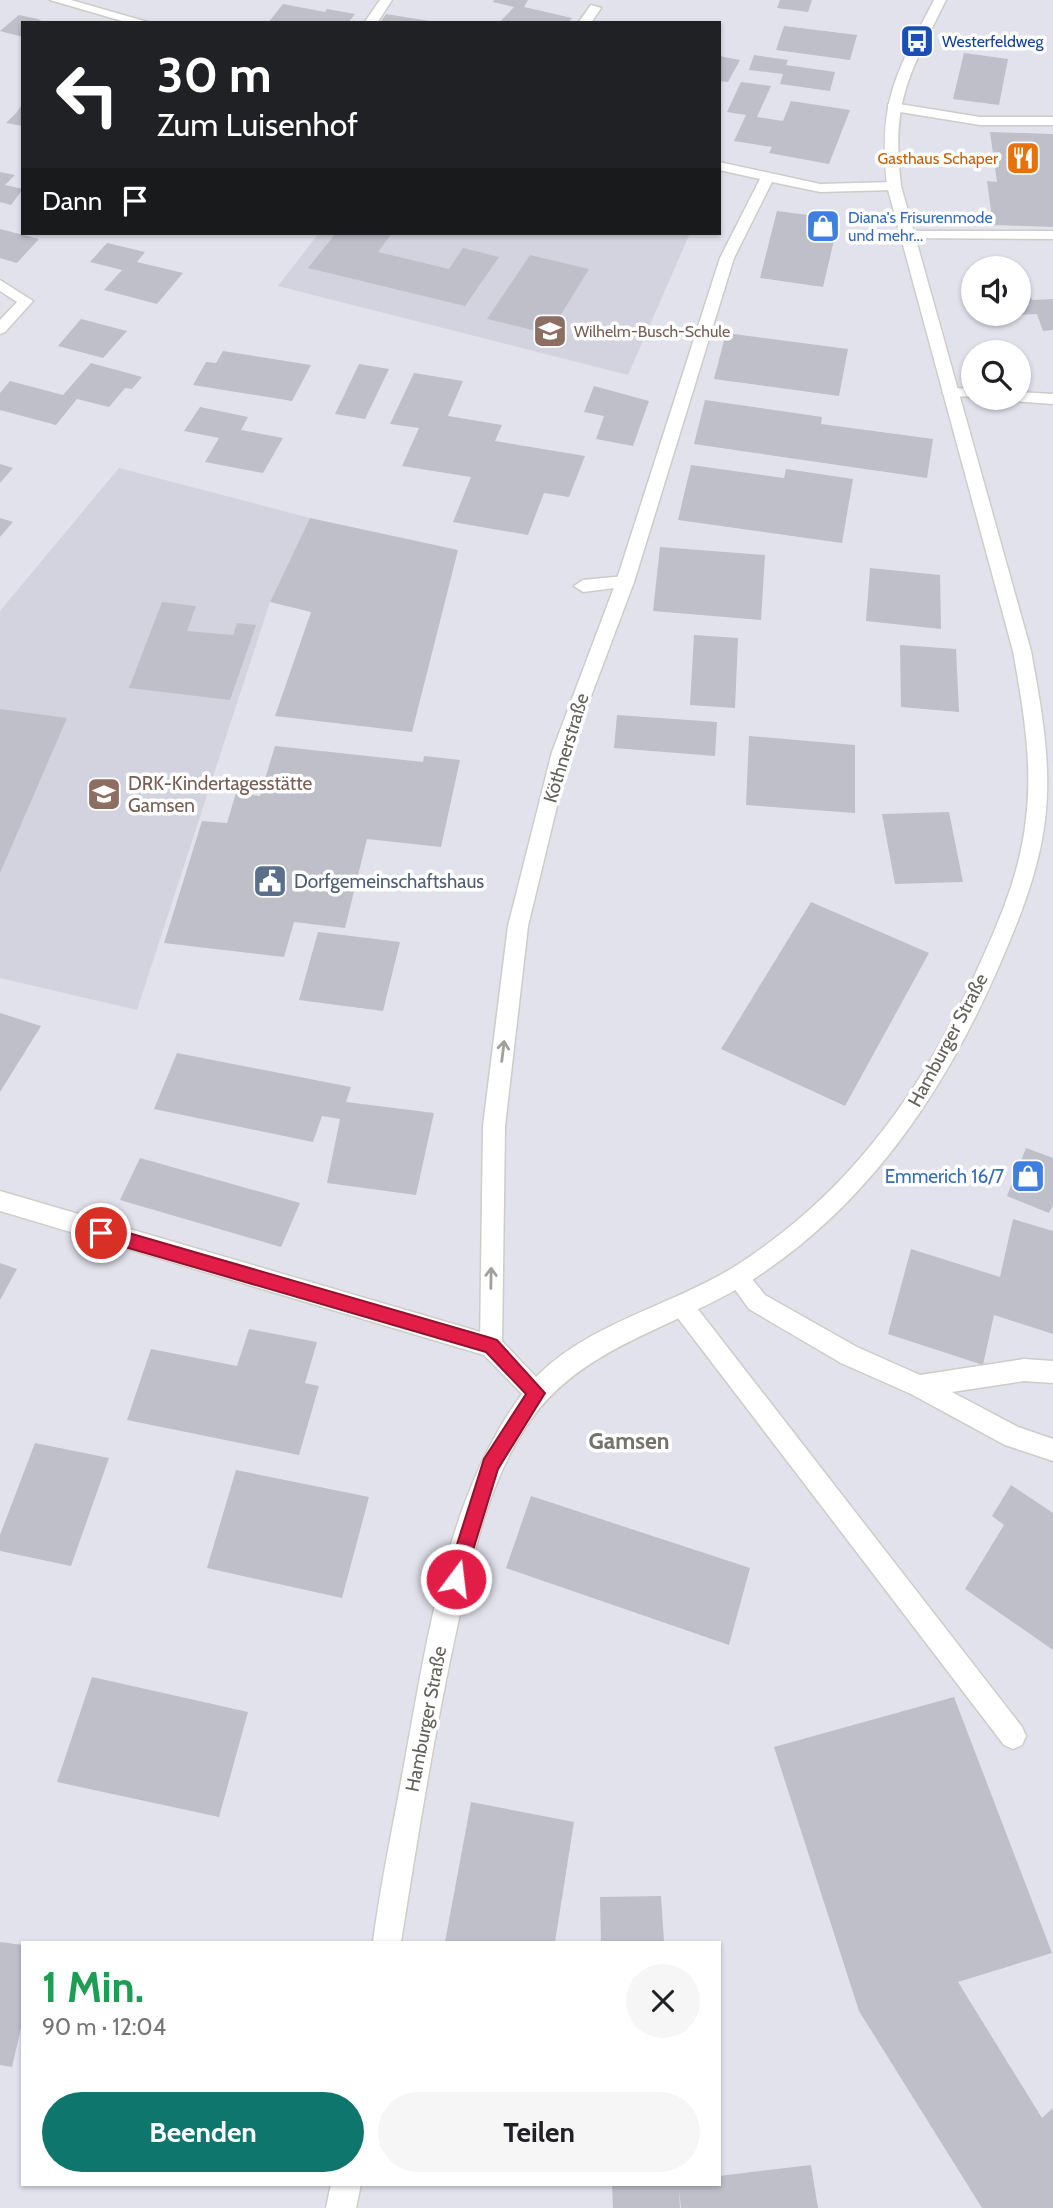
<!DOCTYPE html>
<html lang="de">
<head>
<meta charset="utf-8">
<style>
  body { margin:0; font-family:Cabin,sans-serif; background:#f6f6f6; color:#202124; height:100vh; display:flex; flex-direction:column; font-size:26px; white-space:nowrap }
  * { box-sizing:border-box; margin:0 }
  p { font-size:23px; color:#757577 }
  .icon { flex:none; width:38px; height:38px; fill:none; stroke:currentColor; stroke-width:2; stroke-linecap:round; stroke-linejoin:round }
  .map { position:relative; flex:1; overflow:hidden }
  .panel { position:absolute; left:21px; top:1941px; width:700px; height:245px; display:flex; flex-direction:column; background:#fff; border-radius:0px; box-shadow:0 2px 5px #0004 }
  .panel>* { flex:none }
  .hud { position:absolute; left:21px; top:21px; width:700px; height:214px; border-radius:0px; box-shadow:0 2px 5px #0004; background:#202124; color:#fff; overflow:hidden }
  .controls { position:absolute; left:961px; top:256px; display:grid; gap:14px }
  .controls a { display:grid; place-items:center; width:70px; height:70px; border-radius:50%; background:#fff; box-shadow:0 2px 5px #0004; font-size:35px }
  .pin { position:absolute; display:grid; place-items:center; width:60px; height:60px; color:#fff; margin:-30px; border:4px solid #fff; border-radius:50%; box-shadow:0 2px 7px #0007 }
  .me { position:absolute; width:77px; margin:-38px; rotate:15deg; stroke-linejoin:round; filter:drop-shadow(0 0 5px #0008) }
  .turn { display:flex; align-items:center; gap:24px; height:147px; padding:0 21px; font-size:32px }
  .turn .icon { width:91px; height:91px; stroke-width:2.5 }
  .turn b { display:block; font-size:49px; line-height:60px }
  .then { display:flex; align-items:center; height:66px; padding:0 21px; background:#0003; gap:14px; font-size:26px }
  .round { display:grid; place-items:center; flex:none; width:74px; height:74px; border-radius:37px; background:#f6f6f6 }
  .summary { display:flex; align-items:center; justify-content:space-between; height:119px; padding:0 21px }
  h1 { font-size:42px; font-weight:700; line-height:52px; color:#1e9e55 }
  .cta { display:flex; gap:14px; margin-top:auto; padding:14px 21px }
  .cta a { flex:1; height:80px; border-radius:42px; background:#0f766e; color:#fff; font-size:28px; font-weight:700; line-height:80px; text-align:center }
  .cta a+a { background:#f6f6f6; color:#202124 }
  .map>svg:first-child { display:block }
  .education { fill:#d3d3df }
  .building { fill:#bebfc8 }
  .lines { fill:none; stroke-linecap:round; stroke-linejoin:round }
  .lane-casing { stroke:#cdccc6; stroke-width:3 }
  .street-casing { stroke:#cdccc6; stroke-width:3 }
  .secondary-casing { stroke:#cfcdc6; stroke-width:3 }
  .lane { fill:#fff; fill-rule:evenodd }
  .street { fill:#fff; fill-rule:evenodd }
  .secondary { fill:#fff; fill-rule:evenodd }
  .oneway { stroke:#a1a09c }
  .route { fill:#e11d48; stroke:#92132f; stroke-width:2 }
  .labels { text-anchor:middle; dominant-baseline:central; stroke-width:7; stroke-linejoin:round; paint-order:stroke }
  .far-transit-label { font-size:16px; fill:#164399; stroke:#fff; text-anchor:start }
  .far-food-label { font-size:16px; fill:#c56008; stroke:#fff; text-anchor:end }
  .far-shop-label { font-size:16px; fill:#366cbe; stroke:#fff; text-anchor:start }
  .far-education-label { font-size:16px; fill:#785e54; stroke:#fff; text-anchor:start }
  .street-label { font-size:19px; fill:#63615a; stroke:#fff }
  .education-label { font-size:19px; fill:#785e54; stroke:#fff; text-anchor:start }
  .service-label { font-size:19px; fill:#4e5e75; stroke:#fff; text-anchor:start }
  .shop-label { font-size:19px; fill:#366cbe; stroke:#fff; text-anchor:end }
  .quarter-label { font-size:23px; font-weight:bold; fill:#75726b; stroke:#fff }
</style>
</head>
<body>
<div class="map">
<svg width="1053" height="2208" viewBox="0 0 1053 2208">
  <rect width="100%" height="100%" fill="#e2e2ed"/>
  <g class="education">
    <path d="M319,233H690L628,375L278,286Z"/>
    <path d="M119,468L310,518L270,602L137,1010L0,978V611Z"/>
  </g>
  <g class="building">
    <path d="M494,0H528L524,7L572,18L568,23H499L514,7L493,2Z"/>
    <path d="M780,0H812L808,12L777,8Z"/>
    <path d="M283,4L325,12L327,9L355,14L348,23H268Z"/>
    <path d="M386,14L429,21V23H380Z"/>
    <path d="M19,15L38,19L45,23H23V37L0,31Z"/>
    <path d="M784,26L857,35L850,60L776,50Z"/>
    <path d="M964,53L1008,59L999,105L953,99Z"/>
    <path d="M754,55L788,60L786,65L835,72L830,91L780,84L783,74L749,70Z"/>
    <path d="M719,56L740,60L728,82L719,81Z"/>
    <path d="M741,82L771,86L757,117L783,121L791,101L850,110L829,164L769,153L772,147L734,141L746,115L727,112Z"/>
    <path d="M23,103V126L6,123L17,112Z"/>
    <path d="M990,132L1053,134V227L993,225L987,181L997,182Z"/>
    <path d="M0,172L15,175L5,185L23,189L11,205L0,202Z"/>
    <path d="M777,211L839,219L823,287L760,278Z"/>
    <path d="M0,229L39,239L17,263L0,258Z"/>
    <path d="M336,233H392L378,252L449,269L463,248L499,257L465,306L308,268Z"/>
    <path d="M107,243L145,252L137,262L183,273L157,304L104,290L122,270L90,262Z"/>
    <path d="M530,255L589,269L549,334L487,319Z"/>
    <path d="M1018,293H1029L1032,300L1053,299V330L1043,331L1037,314L1018,315Z"/>
    <path d="M81,319L127,331L103,358L58,346Z"/>
    <path d="M726,333L848,349L839,396L714,379Z"/>
    <path d="M223,351L311,365L292,401L193,385L206,362L216,363Z"/>
    <path d="M91,363L142,377L132,389L125,388L109,407L77,399L56,425L0,410V393L10,381L63,395Z"/>
    <path d="M359,364L389,369L365,419L335,414Z"/>
    <path d="M414,373L463,381L448,416L502,425L495,441L585,456L569,497L544,493L528,535L453,522L471,477L402,466L419,428L390,424Z"/>
    <path d="M594,386L649,401L633,446L596,439L604,416L584,412Z"/>
    <path d="M705,400L822,417L821,424L933,439L927,478L694,444Z"/>
    <path d="M200,407L248,417L241,430L283,438L263,473L205,462L219,438L184,431Z"/>
    <path d="M0,464L13,468L0,483Z"/>
    <path d="M691,465L784,478L786,469L853,479L842,543L678,520Z"/>
    <path d="M0,518L13,522L0,537Z"/>
    <path d="M310,518L458,550L412,732L275,716L311,612L270,602Z"/>
    <path d="M660,547L765,555L761,620L653,611Z"/>
    <path d="M870,568L940,575L941,629L866,621Z"/>
    <path d="M162,602L196,606L187,631L233,635L237,623L256,625L230,700L129,688Z"/>
    <path d="M694,635L738,638L735,708L690,705Z"/>
    <path d="M900,645L956,649L959,712L901,707Z"/>
    <path d="M0,709L67,718L0,873Z"/>
    <path d="M617,715L717,722L715,756L614,748Z"/>
    <path d="M749,736L855,745V813L746,805Z"/>
    <path d="M275,746L423,762L424,756L460,760L441,847L367,839L345,928L294,922L284,957L164,943L202,821L227,823L236,793L260,796Z"/>
    <path d="M949,812L963,882L895,884L882,814Z"/>
    <path d="M811,902L929,953L845,1106L721,1049Z"/>
    <path d="M318,932L400,942L383,1011L299,1000Z"/>
    <path d="M0,1013L41,1026L0,1092Z"/>
    <path d="M177,1053L351,1087L346,1102L434,1113L416,1195L327,1183L340,1119L322,1116L313,1142L154,1109Z"/>
    <path d="M1026,1148L1053,1158V1205L1049,1213L1007,1196Z"/>
    <path d="M140,1158L300,1203L281,1247L120,1200Z"/>
    <path d="M1013,1219L1053,1231V1334L994,1315L983,1365L888,1334L911,1249L1000,1277Z"/>
    <path d="M0,1263L17,1269L0,1300Z"/>
    <path d="M249,1329L317,1342L305,1383L319,1386L299,1455L127,1420L151,1349L237,1366Z"/>
    <path d="M35,1443L109,1458L71,1566L0,1551V1535Z"/>
    <path d="M236,1470L369,1497L342,1598L207,1568Z"/>
    <path d="M1011,1485L1053,1513V1650L965,1589L1004,1525L992,1516Z"/>
    <path d="M531,1496L750,1568L729,1645L506,1568Z"/>
    <path d="M92,1677L248,1712L219,1817L57,1782Z"/>
    <path d="M954,1697L1052,1953L958,1982L1042,2118L1053,2108V2208H982L859,2011L774,1747Z"/>
    <path d="M471,1802L574,1822L555,1942H445Z"/>
    <path d="M661,1896L664,1942H601L600,1897Z"/>
    <path d="M0,1942L23,1945V2019L12,2067L0,2065Z"/>
    <path d="M811,2165L818,2208H681L679,2190L680,2208H613L612,2184H719V2176Z"/>
  </g>
  <g class="lines">
    <g class="lane-casing">
      <g id="lane">
        <path d="M380,0H392L377,23H364Z"/>
        <path d="M591,5L601,8L591,23H578Z"/>
        <path d="M893,103L980,117H1053V125H980L888,110V104Z"/>
        <path d="M907,231H1053V239L902,238L900,235Z"/>
        <path d="M950,388L973,389V397H979L945,396L942,393Z"/>
        <path d="M1018,392L1053,394V404L1012,401L1010,397H1018Z"/>
        <path d="M625,576L631,578L634,582L631,586L583,592L574,586L583,580Z"/>
        <path d="M737,1267L745,1270L765,1295L857,1347L920,1375L1024,1359L1053,1361V1383L1024,1381L952,1392L1018,1427L1053,1439V1461L1005,1445L911,1394L841,1363L749,1309L726,1277L729,1270Z"/>
        <path d="M682,1296L690,1299L1022,1727L1026,1736L1022,1745L1013,1749L1004,1745L674,1313L671,1306L674,1299Z"/>
      </g>
    </g>
    <g class="street-casing">
      <g id="street">
        <path d="M50,0H71L151,23H129Z"/>
        <path d="M719,162L820,184L894,182L901,186L894,190L820,192L772,182L734,258L634,582L570,752L528,926L505,1126L502,1346L499,1354L491,1357L483,1354L480,1346L483,1126L508,926L552,752L616,582L720,258L760,179L719,170Z"/>
        <path d="M0,280L33,301L5,332L0,334V320L17,302L0,291Z"/>
      </g>
    </g>
    <g class="secondary-casing">
      <g id="secondary">
        <path d="M934,0H946C909,75 891,100 901,186L1031,651C1041,706 1052,763 1045,820C1039,871 1019,920 999,966C944,1093 867,1207 749,1282C675,1328 582,1346 530,1421C488,1481 474,1552 458,1623C435,1728 418,1835 401,1942H373C381,1880 395,1817 406,1754C428,1635 448,1494 522,1394L484,1355L0,1211V1191L491,1335L499,1338L536,1377C589,1323 671,1306 734,1267C852,1192 926,1086 982,959C1002,915 1021,868 1026,819C1033,763 1023,706 1013,651L887,186C878,100 896,74 934,0Z"/>
        <path d="M331,2184H361L356,2208H326Z"/>
      </g>
    </g>
    <use href="#lane" class="lane"/>
    <use href="#street" class="street"/>
    <use href="#secondary" class="secondary"/>
  </g>
  <defs><path id="oneway-shaft" d="M-6 0H5M1.5-3L5.5 0L1.5 3" fill="none" stroke-width="1.6" stroke-linecap="round" stroke-linejoin="round" transform="scale(1.75)"/></defs>
  <g class="oneway">
    <use href="#oneway-shaft" transform="translate(503 1051) rotate(-83)"/>
    <use href="#oneway-shaft" transform="translate(491 1278) rotate(-89)"/>
  </g>
  <path class="route" d="M101,1225L491,1338L497,1340L545,1393L498,1469L462,1586L456,1589L449,1586L446,1579L484,1459L526,1394L486,1352L101,1240L93,1233Z"/>
  <defs>
    <g id="bus-square" transform="scale(1.75)"><rect x="-9" y="-9" width="18" height="18" rx="4" fill="#1a4fb4" stroke="#fff"/><path d="M-5-6H5V4H4V6H2V4H-2V6H-4V4H-5ZM-3.5-4V0h7V-4ZM-3.5 1.2v1.5H-2V1.2ZM2 1.2v1.5H3.5V1.2Z" fill="#fff"/></g>
    <g id="restaurant-square" transform="scale(1.75)"><rect x="-9" y="-9" width="18" height="18" rx="4" fill="#e8710a" stroke="#fff"/><path d="M-5-6h1v4h1v-4h1v4h1v-4h1v5L-1.5 .5V6h-2V.5L-5-1ZM5-6V6H3V1.5H1.5Q1.5-4 5-6Z" fill="#fff"/></g>
    <g id="shop-square" transform="scale(1.75)"><rect x="-9" y="-9" width="18" height="18" rx="4" fill="#3f7fe0" stroke="#fff"/><path d="M-5-2.5h2.3a2.7 3.5 0 0 1 5.4 0H5L5.5 6h-11ZM-1.5-2.5h3a1.5 2.3 0 0 0-3 0Z" fill="#fff"/></g>
    <g id="school-square" transform="scale(1.75)"><rect x="-9" y="-9" width="18" height="18" rx="4" fill="#8d6e63" stroke="#fff"/><path d="M0-5L7-2L0 1L-7-2ZM-4 1L0 2.5L4 1V4Q0 6-4 4Z" fill="#fff"/></g>
    <g id="civic-square" transform="scale(1.75)"><rect x="-9" y="-9" width="18" height="18" rx="4" fill="#5c6f8a" stroke="#fff"/><path d="M-.6-6.5H3V-4.5H.6V-3L4-1V1h2V6H-6V1h2V-1L-.6-3ZM-1.2 2.5V6h2.4V2.5Z" fill="#fff"/></g>
  </defs>
  <g fill-rule="evenodd">
    <use href="#bus-square" x="917" y="41"/>
    <use href="#restaurant-square" x="1023" y="158"/>
    <use href="#shop-square" x="823" y="226"/>
    <use href="#school-square" x="550" y="331"/>
    <use href="#school-square" x="104" y="794"/>
    <use href="#civic-square" x="270" y="881"/>
    <use href="#shop-square" x="1028" y="1176"/>
  </g>
  <g class="labels">
    <g class="far-transit-label">
      <text x="942" y="41">Westerfeldweg</text>
    </g>
    <g class="far-food-label">
      <text x="998" y="158">Gasthaus Schaper</text>
    </g>
    <g class="far-shop-label">
      <text x="848" y="217">Diana's Frisurenmode<tspan x="848" dy="18">und mehr...</tspan></text>
    </g>
    <g class="far-education-label">
      <text x="574" y="331">Wilhelm-Busch-Schule</text>
    </g>
    <g class="street-label">
      <text transform="translate(566 748) rotate(-73)">Köthnerstraße</text>
      <text transform="translate(948 1040) rotate(-62)">Hamburger Straße</text>
      <text transform="translate(426 1719) rotate(-79)">Hamburger Straße</text>
    </g>
    <g class="education-label">
      <text x="128" y="783">DRK-Kindertagesstätte<tspan x="128" dy="22">Gamsen</tspan></text>
    </g>
    <g class="service-label">
      <text x="294" y="881">Dorfgemeinschaftshaus</text>
    </g>
    <g class="shop-label">
      <text x="1004" y="1176">Emmerich 16/7</text>
    </g>
    <g class="quarter-label">
      <text x="629" y="1441">Gamsen</text>
    </g>
  </g>
</svg>
<div class="controls">
<a><svg class="icon" aria-label="sound" viewBox="0 0 24 24"><path d="M4 9h4l5-4v14l-5-4H4zM17 9q2 3 0 6"/></svg></a>
<a><svg class="icon" aria-label="search" viewBox="0 0 24 24"><circle cx="10" cy="10" r="6"/><path d="M15 15l6 6"/></svg></a>
</div>
<div class="pin" style="left:101px;top:1233px;background:#d93025"><svg class="icon" aria-label="arrive" viewBox="0 0 24 24"><path d="M6 21V4h12l-3 4 3 4H6"/></svg></div>
<svg class="me" style="left:456px;top:1579px" viewBox="-20 -20 40 40"><circle r="17" fill="#e11d48" stroke="#fff" stroke-width="3"/><path d="M0-11L8 9 0 5-8 9z" fill="#fff"/></svg>
<div class="hud">
<div class="turn"><svg class="icon" aria-label="left" viewBox="0 0 24 24"><path d="M17 20v-9H6M10 6l-5 5 5 5"/></svg><div><b>30 m</b>Zum Luisenhof</div></div>
<div class="then">Dann<svg class="icon" aria-label="arrive" viewBox="0 0 24 24"><path d="M6 21V4h12l-3 4 3 4H6"/></svg></div>
</div>
<section class="panel">
<div class="summary"><div><h1>1 Min.</h1><p>90 m · 12:04</p></div><a class="round"><svg class="icon" aria-label="close" viewBox="0 0 24 24"><path d="M6 6l12 12M18 6L6 18"/></svg></a></div>
<div class="cta"><a>Beenden</a><a>Teilen</a></div>
</section>
</div>
</body>
</html>
